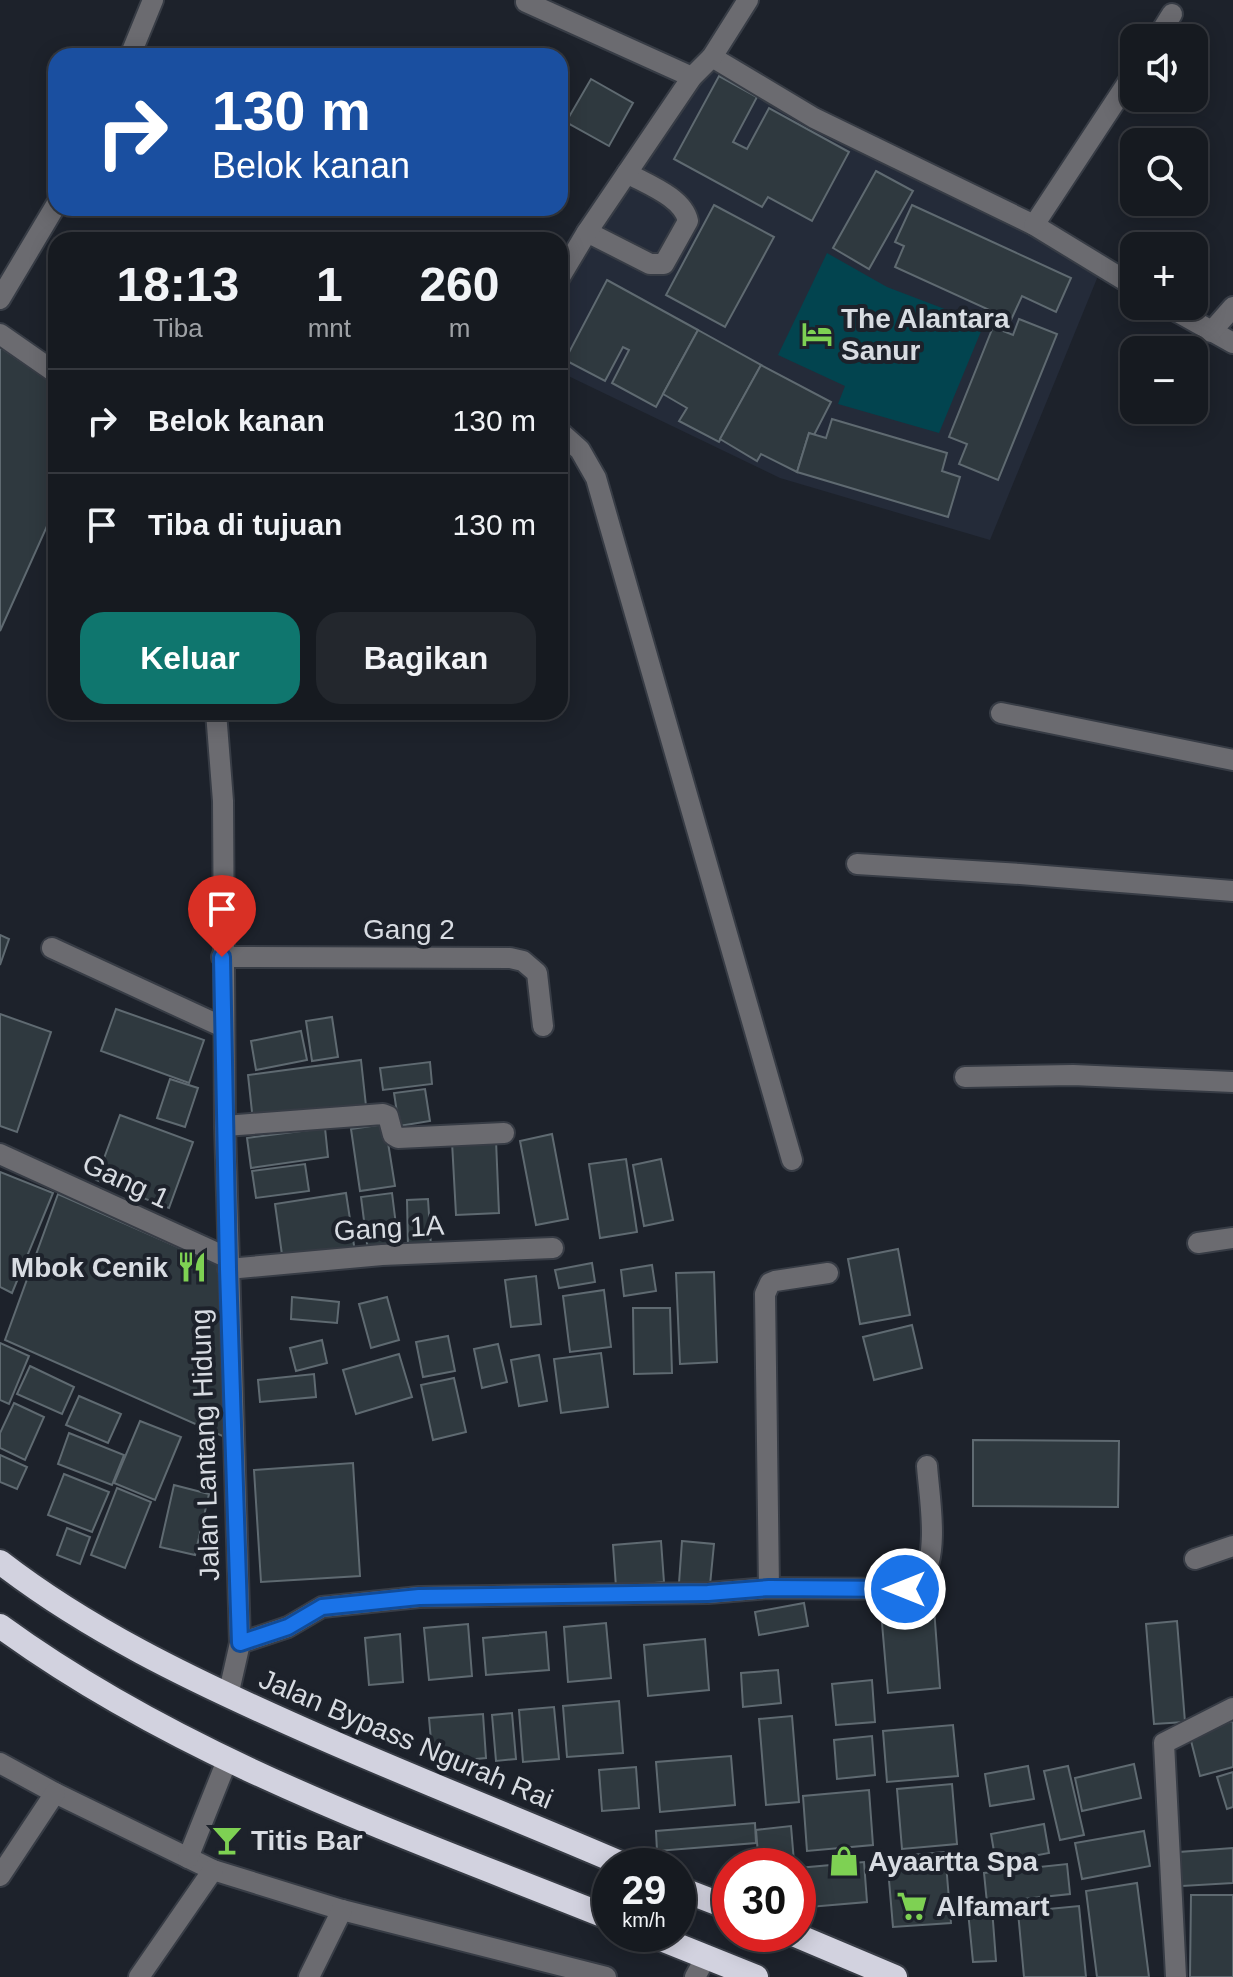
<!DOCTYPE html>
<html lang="id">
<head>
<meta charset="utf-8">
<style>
  body { margin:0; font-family:Arial,sans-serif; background:#23272d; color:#f1f3f6; height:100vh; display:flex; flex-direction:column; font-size:30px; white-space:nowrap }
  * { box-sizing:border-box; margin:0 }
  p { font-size:26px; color:#9ea1a5 }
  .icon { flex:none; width:44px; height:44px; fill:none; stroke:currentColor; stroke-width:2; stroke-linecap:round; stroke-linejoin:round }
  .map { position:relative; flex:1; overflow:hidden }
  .panel { position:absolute; left:48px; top:232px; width:520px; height:488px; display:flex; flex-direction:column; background:#161a20; border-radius:24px; box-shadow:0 4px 20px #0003,0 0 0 2px #35383e }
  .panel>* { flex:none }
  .hud { position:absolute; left:48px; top:48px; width:520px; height:168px; border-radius:24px; box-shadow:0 4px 20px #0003,0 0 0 2px #35383e; background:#1a4fa0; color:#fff; overflow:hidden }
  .tools { position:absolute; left:1120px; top:24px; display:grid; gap:16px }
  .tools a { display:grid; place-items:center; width:88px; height:88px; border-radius:16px; background:#161a20; box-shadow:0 4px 20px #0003,0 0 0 2px #35383e; font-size:40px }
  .speed { position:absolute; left:592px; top:1848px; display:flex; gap:16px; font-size:40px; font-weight:700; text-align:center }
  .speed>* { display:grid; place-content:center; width:104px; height:104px; border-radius:50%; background:#161a20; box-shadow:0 4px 20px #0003,0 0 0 2px #35383e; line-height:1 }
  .speed small { font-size:20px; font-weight:400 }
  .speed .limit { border:12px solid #d22; background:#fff; color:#111 }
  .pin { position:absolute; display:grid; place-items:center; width:68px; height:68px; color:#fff; margin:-82px -34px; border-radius:50% 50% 50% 0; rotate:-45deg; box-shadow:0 0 8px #0007 }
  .pin .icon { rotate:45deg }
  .me { position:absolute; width:88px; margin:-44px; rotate:270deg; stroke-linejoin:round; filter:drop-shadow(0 0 6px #0008) }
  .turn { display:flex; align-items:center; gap:28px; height:168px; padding:0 32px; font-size:36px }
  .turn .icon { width:104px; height:104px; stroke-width:2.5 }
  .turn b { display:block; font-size:56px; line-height:68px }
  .eta { display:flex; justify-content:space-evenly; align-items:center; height:136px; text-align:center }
  .eta b { font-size:48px; font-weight:600; line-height:56px }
  .primary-button { display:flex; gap:16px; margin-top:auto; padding:16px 32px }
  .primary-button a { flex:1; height:92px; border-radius:24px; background:#0f766e; color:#fff; font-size:32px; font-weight:600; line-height:92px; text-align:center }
  .primary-button a+a { background:#23272d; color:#f1f3f6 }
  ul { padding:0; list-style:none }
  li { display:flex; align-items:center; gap:24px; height:104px; padding:0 32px; border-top:2px solid #35383e }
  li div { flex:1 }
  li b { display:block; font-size:30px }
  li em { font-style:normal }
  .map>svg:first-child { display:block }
  .built { fill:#242b39 }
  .water { fill:#02444f }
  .building { fill:#2f393f; stroke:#5f6a71; stroke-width:2 }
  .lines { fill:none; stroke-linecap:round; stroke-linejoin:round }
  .minor-casing { stroke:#373c45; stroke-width:24 }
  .highway-casing { stroke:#373c45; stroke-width:28 }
  .minor { stroke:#6b6b70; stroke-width:20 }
  .highway { stroke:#d2d2df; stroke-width:24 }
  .route-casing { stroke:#114b97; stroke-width:20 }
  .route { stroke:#1a73e8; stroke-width:14 }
  .labels { text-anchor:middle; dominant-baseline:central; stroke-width:8; stroke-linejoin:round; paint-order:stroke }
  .poi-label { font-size:28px; font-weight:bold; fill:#d8dce2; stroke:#1d222b; text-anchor:start }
  .street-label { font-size:28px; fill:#d8dce2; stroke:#1d222b }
</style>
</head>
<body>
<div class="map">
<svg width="1233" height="1977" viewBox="0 0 1233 1977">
  <rect width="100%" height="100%" fill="#1d222b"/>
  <path class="built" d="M712,66L812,125L1027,233L1098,276L990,540L780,478L560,372V295L592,240Z"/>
  <path class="water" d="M827,253L887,287L984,324L939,433L838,404L845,386L778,355Z"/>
  <g class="building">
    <path d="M719,76L757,97L733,142L747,149L769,108L849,152L812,221L768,197L762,207L674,159Z"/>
    <path d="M591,79L633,103L609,146L566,122Z"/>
    <path d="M876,171L913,191L869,269L833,248Z"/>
    <path d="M714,205L774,237L725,327L666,295Z"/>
    <path d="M912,205L1071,278L1056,312L1022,296L1011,320L895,267L904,246L895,242Z"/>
    <path d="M607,280L698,330L656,407L612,383L629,350L623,347L605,381L565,360Z"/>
    <path d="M1019,319L1057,334L998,480L959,464L967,444L949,437L993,327L1013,335Z"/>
    <path d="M698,330L761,365L719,442L679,421L687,408L663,394Z"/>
    <path d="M0,347L56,385V506L0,631Z"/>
    <path d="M761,365L831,402L814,435L809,433L797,472L761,454L757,461L720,439Z"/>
    <path d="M832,419L947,453L942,471L960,477L948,517L797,472L809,433L826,438Z"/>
    <path d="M0,935L9,939L0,965Z"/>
    <path d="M116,1009L204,1040L189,1083L101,1051Z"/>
    <path d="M0,1014L51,1032L17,1132L0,1126Z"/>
    <path d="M332,1017L338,1057L312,1061L306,1021Z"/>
    <path d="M301,1031L307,1060L256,1070L251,1041Z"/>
    <path d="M361,1060L366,1106L253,1121L248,1075Z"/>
    <path d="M430,1062L432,1084L383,1090L380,1068Z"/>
    <path d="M170,1079L198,1088L185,1127L157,1118Z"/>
    <path d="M425,1089L430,1121L399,1126L394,1093Z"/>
    <path d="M120,1115L193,1142L169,1208L96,1180Z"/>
    <path d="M385,1124L395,1186L360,1191L351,1129Z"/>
    <path d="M325,1128L328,1157L251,1168L247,1138Z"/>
    <path d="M552,1134L568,1219L536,1225L520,1141Z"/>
    <path d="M496,1140L499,1213L456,1215L452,1142Z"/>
    <path d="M626,1159L637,1232L600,1238L589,1164Z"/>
    <path d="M661,1159L673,1220L644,1226L633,1165Z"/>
    <path d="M305,1164L309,1191L256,1198L252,1171Z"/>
    <path d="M0,1172L53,1193L12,1293L0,1287Z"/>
    <path d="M346,1193L355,1252L283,1262L275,1204Z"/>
    <path d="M392,1193L399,1249L368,1252L361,1197Z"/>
    <path d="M58,1194L221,1266L227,1438L5,1340Z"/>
    <path d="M428,1199L431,1246L408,1247L407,1200Z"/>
    <path d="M898,1249L910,1315L860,1324L848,1259Z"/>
    <path d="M592,1263L595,1282L559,1288L555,1270Z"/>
    <path d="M652,1265L656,1291L624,1296L621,1270Z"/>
    <path d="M714,1272L717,1362L680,1364L676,1273Z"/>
    <path d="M536,1276L541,1324L511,1327L505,1280Z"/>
    <path d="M604,1290L611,1347L570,1352L563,1296Z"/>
    <path d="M292,1297L339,1302L337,1323L291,1319Z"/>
    <path d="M387,1297L399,1340L371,1348L359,1304Z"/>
    <path d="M633,1308H670L672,1373L634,1374Z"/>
    <path d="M912,1325L922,1368L874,1380L863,1337Z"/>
    <path d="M448,1336L455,1371L423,1377L416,1342Z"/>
    <path d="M322,1340L327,1363L296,1371L290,1348Z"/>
    <path d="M0,1343L29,1356L9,1404L0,1400Z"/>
    <path d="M498,1344L507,1382L482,1388L474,1349Z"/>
    <path d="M601,1353L608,1407L561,1413L554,1359Z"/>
    <path d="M399,1354L412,1397L356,1414L343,1370Z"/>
    <path d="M539,1355L547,1401L519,1406L511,1360Z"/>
    <path d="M30,1366L74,1387L62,1414L17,1394Z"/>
    <path d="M314,1374L316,1397L260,1402L258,1380Z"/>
    <path d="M454,1378L466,1432L433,1440L421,1385Z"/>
    <path d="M79,1396L121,1414L108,1443L66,1425Z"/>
    <path d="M14,1403L44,1417L25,1460L0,1448V1433Z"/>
    <path d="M140,1421L181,1437L155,1500L114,1483Z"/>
    <path d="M69,1433L124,1455L112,1485L58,1464Z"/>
    <path d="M973,1440L1119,1441L1118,1507L973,1506Z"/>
    <path d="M0,1455L27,1467L17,1489L0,1482Z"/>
    <path d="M353,1463L360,1576L261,1582L254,1470Z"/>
    <path d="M64,1474L109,1492L92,1532L48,1515Z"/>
    <path d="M174,1485L209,1494L195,1555L160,1547Z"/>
    <path d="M117,1488L151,1502L125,1568L91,1555Z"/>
    <path d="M67,1528L90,1537L80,1564L57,1555Z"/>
    <path d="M661,1541L664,1582L616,1587L613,1545Z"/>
    <path d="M682,1541L714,1544L710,1585L679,1583Z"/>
    <path d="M933,1595L940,1688L888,1693L880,1600Z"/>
    <path d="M804,1603L808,1626L759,1635L755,1612Z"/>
    <path d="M1177,1621L1185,1722L1154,1724L1146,1624Z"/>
    <path d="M606,1623L611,1678L568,1682L564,1627Z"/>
    <path d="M468,1624L472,1676L429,1680L424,1628Z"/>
    <path d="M546,1632L549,1670L486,1675L483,1638Z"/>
    <path d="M400,1634L403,1682L369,1685L365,1638Z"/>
    <path d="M705,1639L709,1690L648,1696L644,1645Z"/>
    <path d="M778,1670L781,1703L743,1707L741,1673Z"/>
    <path d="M872,1680L875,1722L836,1725L832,1684Z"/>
    <path d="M619,1701L623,1753L567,1757L563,1706Z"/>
    <path d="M554,1707L559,1759L523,1762L519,1710Z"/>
    <path d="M512,1713L516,1759L496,1761L492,1715Z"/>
    <path d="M483,1714L486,1758L433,1763L429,1718Z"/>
    <path d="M792,1716L799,1802L766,1805L759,1719Z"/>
    <path d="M1233,1721V1767L1200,1776L1189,1733Z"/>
    <path d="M953,1725L958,1776L887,1782L883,1731Z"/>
    <path d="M872,1736L875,1775L837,1779L834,1740Z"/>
    <path d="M731,1756L735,1805L660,1812L656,1762Z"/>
    <path d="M1134,1764L1141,1798L1082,1811L1075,1778Z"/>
    <path d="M1028,1766L1034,1799L990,1806L985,1774Z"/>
    <path d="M1068,1766L1084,1835L1060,1840L1044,1771Z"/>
    <path d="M636,1767L639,1808L602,1811L599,1770Z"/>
    <path d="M1233,1772V1807L1227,1809L1217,1777Z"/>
    <path d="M952,1784L957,1844L902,1849L897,1789Z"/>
    <path d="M869,1790L873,1845L807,1851L803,1796Z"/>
    <path d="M755,1823L756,1843L657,1851L656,1831Z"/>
    <path d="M1044,1824L1049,1853L996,1863L991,1834Z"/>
    <path d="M791,1826L794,1862L759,1866L756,1830Z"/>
    <path d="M1144,1831L1150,1866L1082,1879L1075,1843Z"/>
    <path d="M1233,1848V1883L1182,1886L1179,1852Z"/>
    <path d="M945,1852L951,1923L893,1927L887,1857Z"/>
    <path d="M864,1862L867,1902L798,1908V1868Z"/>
    <path d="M1067,1864L1070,1894L987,1903L984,1873Z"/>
    <path d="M1137,1883L1149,1977H1097L1086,1891Z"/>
    <path d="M1191,1895H1233V1977H1190Z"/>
    <path d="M1079,1906L1086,1977H1024L1018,1912Z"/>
    <path d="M992,1908L996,1961L973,1962L968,1911Z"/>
  </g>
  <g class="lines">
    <g class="minor-casing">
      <g id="minor">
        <path d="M526,2L692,77"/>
        <path d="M1157,38L1172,14"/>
        <path d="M130,56L153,0"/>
        <path d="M712,57L814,118L1034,225L1134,286"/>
        <path d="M1034,225L1134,73"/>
        <path d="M587,232L650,264H664L688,221C683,197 646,184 627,173"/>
        <path d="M560,277L587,232L692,77L712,57L748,0"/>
        <path d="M0,299L56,205"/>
        <path d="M1167,306L1233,343"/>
        <path d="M1211,332L1233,307"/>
        <path d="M0,334L56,373"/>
        <path d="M560,432L580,450L596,478L792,1160"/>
        <path d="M216,712L223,801L225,1126L240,1643L228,1696"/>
        <path d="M1001,713L1233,760"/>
        <path d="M857,864L1020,874L1233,891"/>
        <path d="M52,948L223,1027"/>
        <path d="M222,957L510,958L523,961L537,973L543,1026"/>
        <path d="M965,1077L1073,1075L1233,1082"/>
        <path d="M225,1126L383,1114L388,1116L393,1135L398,1138L504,1133"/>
        <path d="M0,1154L228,1258"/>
        <path d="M1198,1243L1233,1238"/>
        <path d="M228,1269L382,1255L553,1248"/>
        <path d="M1195,1559L1233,1546"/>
        <path d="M769,1588L765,1294L770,1283L775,1281L828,1273"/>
        <path d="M240,1643L288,1627L322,1607L419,1597L708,1593L769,1588L905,1589C910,1586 917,1583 921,1579C940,1555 929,1495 927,1466"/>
        <path d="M0,1763L55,1793L213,1870L342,1910L606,1977"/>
        <path d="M188,1858L228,1758"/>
        <path d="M0,1876L55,1793"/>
        <path d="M139,1977L213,1870"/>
        <path d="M309,1977L342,1910"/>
        <path d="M695,1977L706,1957"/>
        <path d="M1176,1977L1164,1743L1233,1708"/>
      </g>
    </g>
    <g class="highway-casing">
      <g id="highway">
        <path d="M0,1562C88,1630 190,1679 291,1724C402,1774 516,1818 627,1866"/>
        <path d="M0,1626C184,1760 401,1834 610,1918"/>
        <path d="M678,1888L730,1908"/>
        <path d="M649,1934L756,1977"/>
        <path d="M793,1934L895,1977"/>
      </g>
    </g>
    <use href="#minor" class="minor"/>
    <use href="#highway" class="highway"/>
  </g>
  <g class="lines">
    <g class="route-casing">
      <path id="route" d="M222,957L228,1269L240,1643L288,1627L322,1607L419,1597L708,1593L769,1588L905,1589"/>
    </g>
    <use href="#route" class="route"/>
  </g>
  <defs>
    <g id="hotel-bare" transform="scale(2.4)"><path d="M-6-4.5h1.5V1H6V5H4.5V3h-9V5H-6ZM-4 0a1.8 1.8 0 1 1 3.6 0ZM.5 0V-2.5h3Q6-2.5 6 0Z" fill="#7ed153" stroke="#1d222b" stroke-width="2.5" paint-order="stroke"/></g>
    <g id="restaurant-bare" transform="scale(2.4)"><path d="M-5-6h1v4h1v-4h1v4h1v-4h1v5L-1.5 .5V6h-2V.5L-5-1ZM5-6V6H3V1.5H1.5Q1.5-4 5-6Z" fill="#7ed153" stroke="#1d222b" stroke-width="2.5" paint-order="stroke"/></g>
    <g id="bar-bare" transform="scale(2.4)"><path d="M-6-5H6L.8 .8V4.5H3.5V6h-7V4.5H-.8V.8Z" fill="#7ed153" stroke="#1d222b" stroke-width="2.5" paint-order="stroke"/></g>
    <g id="shop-bare" transform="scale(2.4)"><path d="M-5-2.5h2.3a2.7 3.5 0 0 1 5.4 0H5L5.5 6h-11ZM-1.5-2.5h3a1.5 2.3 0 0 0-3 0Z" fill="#7ed153" stroke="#1d222b" stroke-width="2.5" paint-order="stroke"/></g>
    <g id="supermarket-bare" transform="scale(2.4)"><path d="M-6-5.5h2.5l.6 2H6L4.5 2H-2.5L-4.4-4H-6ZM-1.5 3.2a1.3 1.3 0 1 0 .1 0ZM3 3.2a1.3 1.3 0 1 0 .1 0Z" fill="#7ed153" stroke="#1d222b" stroke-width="2.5" paint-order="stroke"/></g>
  </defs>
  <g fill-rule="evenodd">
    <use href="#hotel-bare" x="817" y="334"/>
    <use href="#restaurant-bare" x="192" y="1267"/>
    <use href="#bar-bare" x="227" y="1840"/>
    <use href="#shop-bare" x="844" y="1861"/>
    <use href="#supermarket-bare" x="912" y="1906"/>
  </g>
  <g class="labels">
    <g class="poi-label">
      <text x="841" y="318">The Alantara<tspan x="841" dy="32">Sanur</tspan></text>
      <text x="168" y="1267" text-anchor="end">Mbok Cenik</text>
      <text x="251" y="1840">Titis Bar</text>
      <text x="868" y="1861">Ayaartta Spa</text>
      <text x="936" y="1906">Alfamart</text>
    </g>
    <g class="street-label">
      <text x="409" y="929">Gang 2</text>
      <text transform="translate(126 1181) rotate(25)">Gang 1</text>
      <text transform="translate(389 1228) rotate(-3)">Gang 1A</text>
      <text transform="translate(205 1445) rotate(-92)">Jalan Lantang Hidung</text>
      <text transform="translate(406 1739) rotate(23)">Jalan Bypass Ngurah Rai</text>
    </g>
  </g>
</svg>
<div class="tools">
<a><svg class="icon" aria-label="sound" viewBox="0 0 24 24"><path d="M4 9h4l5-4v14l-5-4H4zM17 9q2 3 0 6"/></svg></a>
<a><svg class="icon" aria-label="search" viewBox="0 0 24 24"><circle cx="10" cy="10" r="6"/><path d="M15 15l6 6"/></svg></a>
<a>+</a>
<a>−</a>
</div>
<div class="speed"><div>29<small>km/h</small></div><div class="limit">30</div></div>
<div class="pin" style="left:222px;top:957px;background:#d93025"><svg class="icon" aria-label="arrive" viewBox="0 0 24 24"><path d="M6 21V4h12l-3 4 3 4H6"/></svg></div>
<svg class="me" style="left:905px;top:1589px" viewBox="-20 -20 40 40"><circle r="17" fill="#1a73e8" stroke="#fff" stroke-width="3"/><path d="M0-11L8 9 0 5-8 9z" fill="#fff"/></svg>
<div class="hud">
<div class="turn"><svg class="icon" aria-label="right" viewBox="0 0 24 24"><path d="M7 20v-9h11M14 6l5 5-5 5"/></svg><div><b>130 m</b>Belok kanan</div></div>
</div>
<section class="panel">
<div class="eta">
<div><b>18:13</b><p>Tiba</p></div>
<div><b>1</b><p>mnt</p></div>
<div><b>260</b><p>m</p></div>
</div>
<ul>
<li><svg class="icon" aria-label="right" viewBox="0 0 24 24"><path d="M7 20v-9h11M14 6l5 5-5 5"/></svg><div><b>Belok kanan</b></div><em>130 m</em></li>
<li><svg class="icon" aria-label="arrive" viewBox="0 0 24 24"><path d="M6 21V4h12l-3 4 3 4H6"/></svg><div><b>Tiba di tujuan</b></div><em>130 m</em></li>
</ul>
<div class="primary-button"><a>Keluar</a><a>Bagikan</a></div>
</section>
</div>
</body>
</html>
